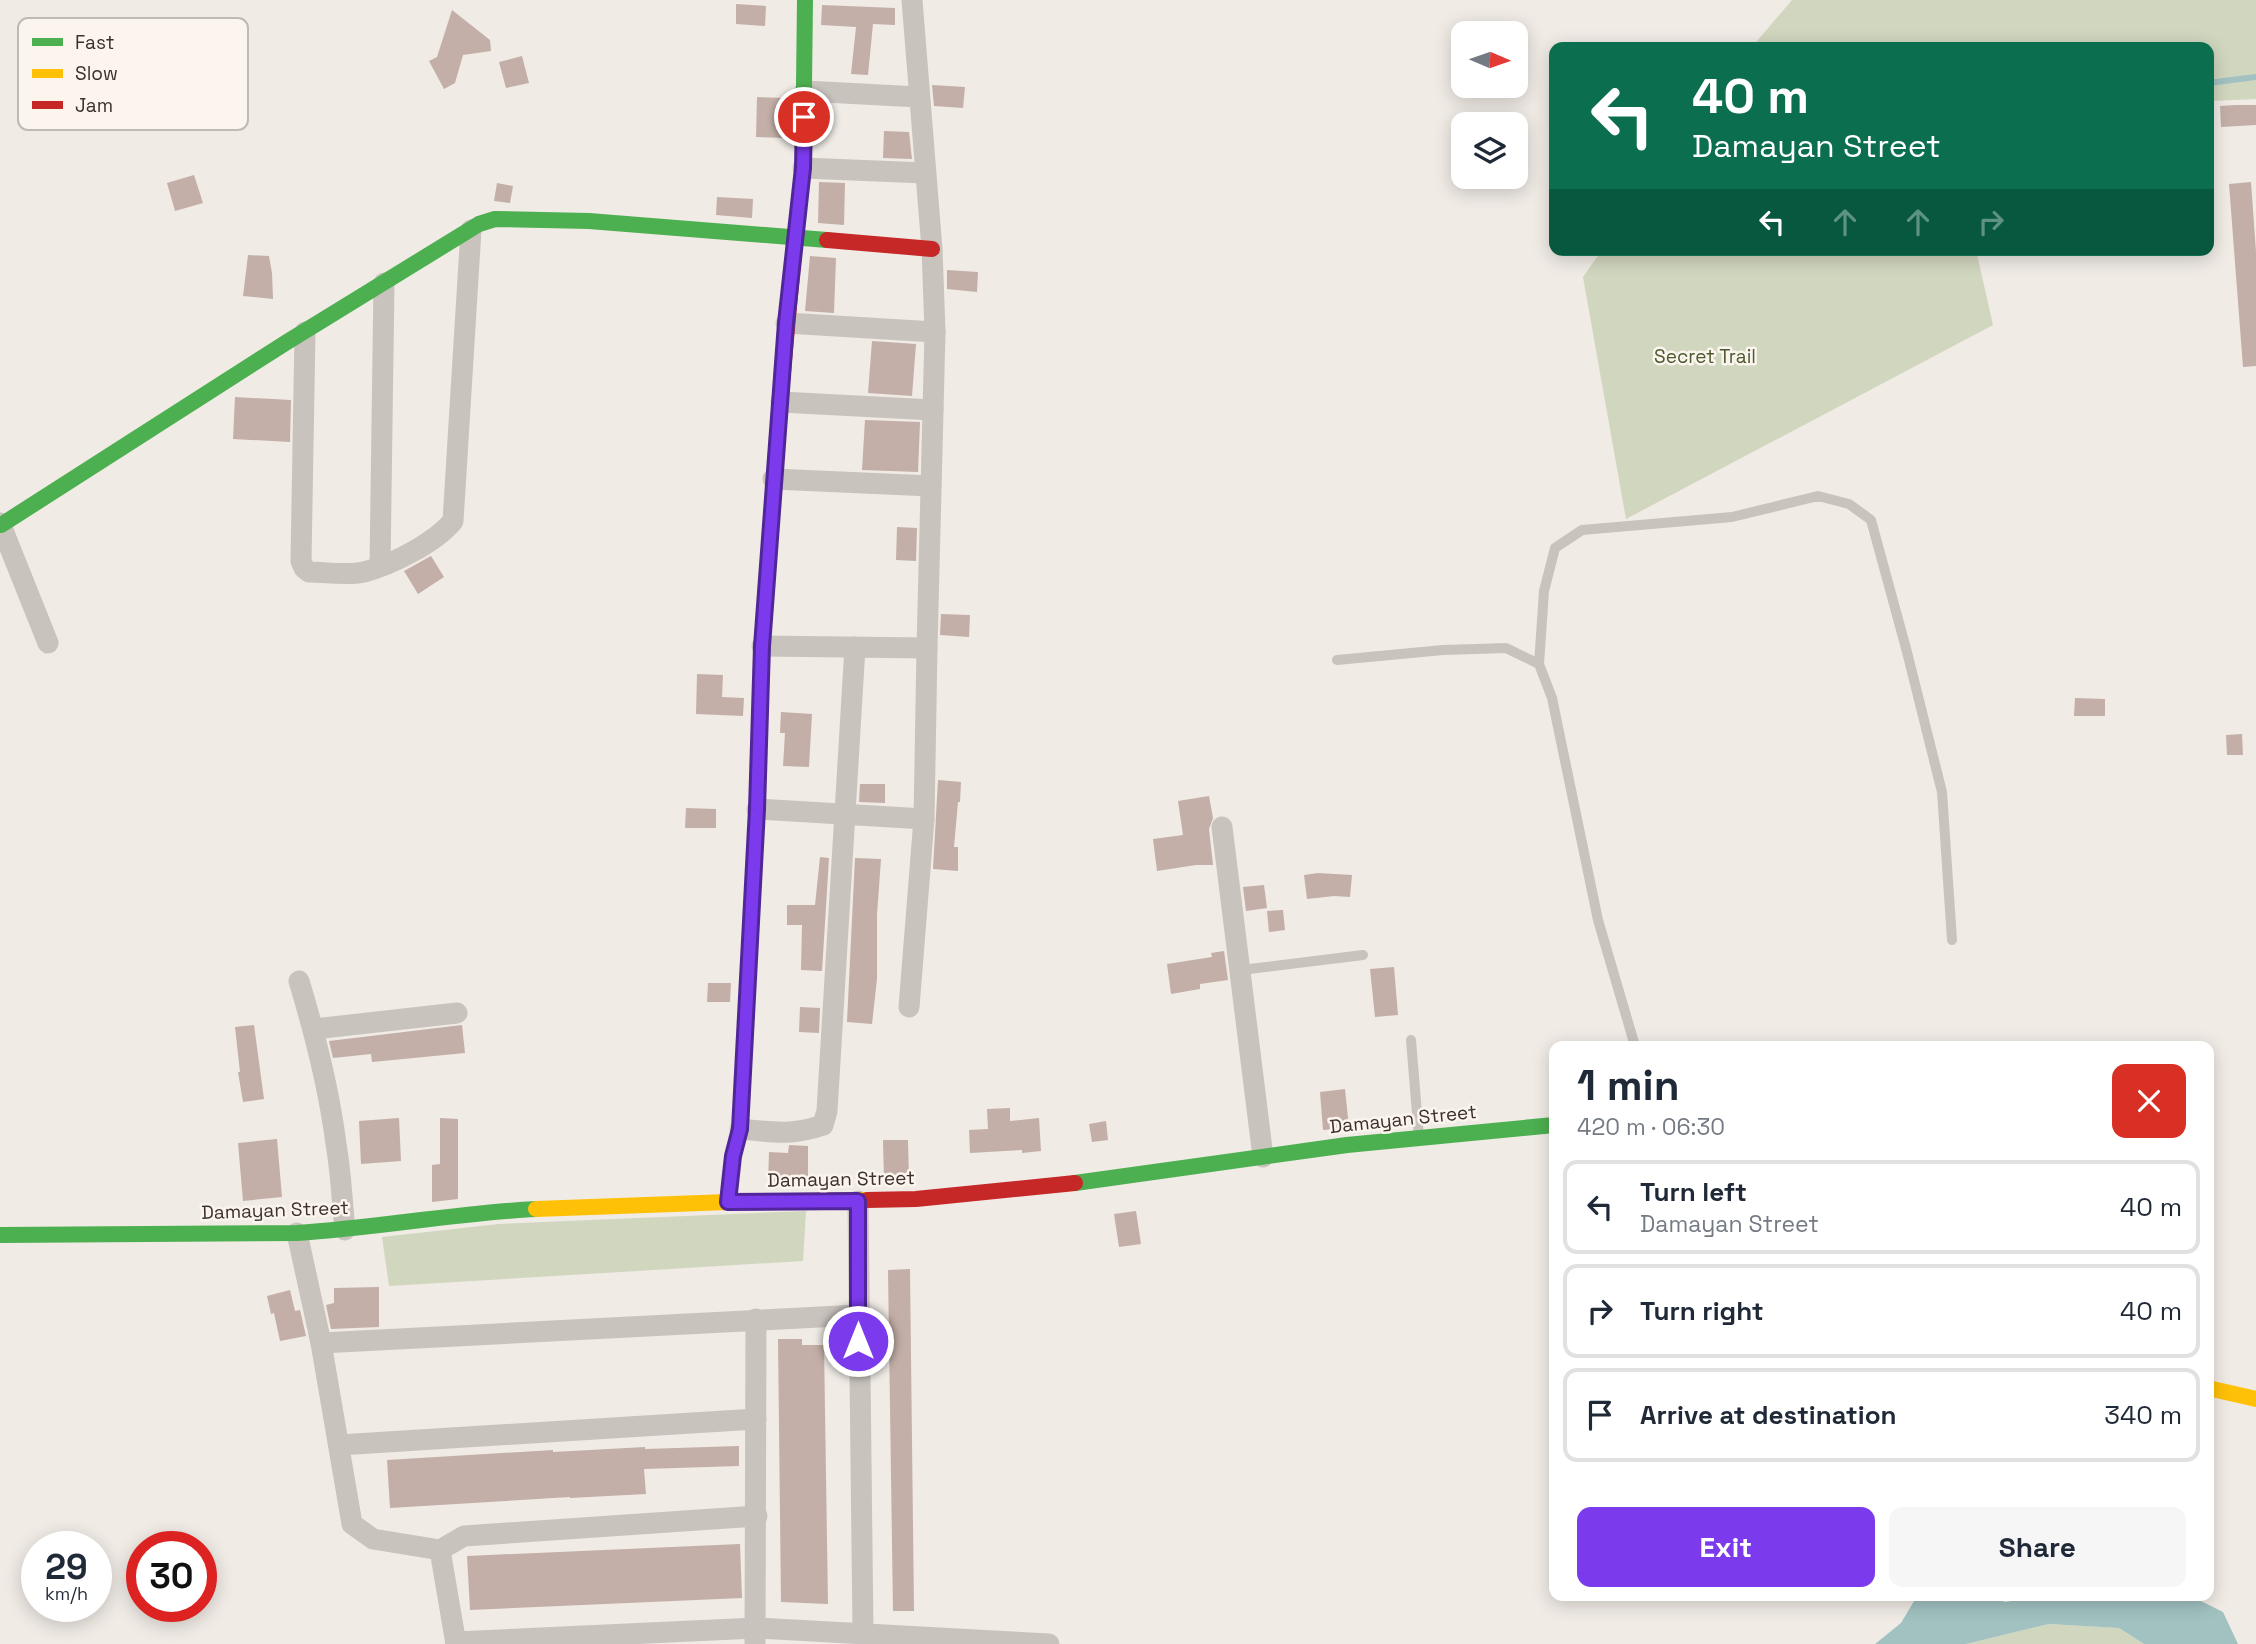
<!DOCTYPE html>
<html lang="en">
<head>
<meta charset="utf-8">
<style>
  body { margin:0; font-family:"Space Grotesk",sans-serif; background:#f6f6f7; color:#1f2937; height:100vh; display:flex; flex-direction:column; font-size:26px; white-space:nowrap }
  * { box-sizing:border-box; margin:0 }
  p { font-size:23px; color:#747a83 }
  .icon { flex:none; width:38px; height:38px; fill:none; stroke:currentColor; stroke-width:2; stroke-linecap:round; stroke-linejoin:round }
  .map { position:relative; flex:1; overflow:hidden }
  .details { position:absolute; left:1549px; top:1041px; width:665px; height:560px; display:flex; flex-direction:column; background:#fff; border-radius:14px; box-shadow:0 4px 18px #0003 }
  .details>* { flex:none }
  .banner { position:absolute; left:1549px; top:42px; width:665px; height:214px; border-radius:14px; box-shadow:0 4px 18px #0003; background:#0b6e4f; color:#fff; overflow:hidden }
  .needle { width:46px; rotate:92deg }
  .controls { position:absolute; left:1451px; top:21px; display:grid; gap:14px }
  .controls a { display:grid; place-items:center; width:77px; height:77px; border-radius:14px; background:#fff; box-shadow:0 4px 18px #0003; font-size:35px }
  .speed { position:absolute; left:21px; top:1531px; display:flex; gap:14px; font-size:35px; font-weight:700; text-align:center }
  .speed>* { display:grid; place-content:center; width:91px; height:91px; border-radius:50%; background:#fff; box-shadow:0 4px 18px #0003; line-height:1 }
  .speed small { font-size:18px; font-weight:400 }
  .speed .limit { border:10px solid #d22; background:#fff; color:#111 }
  .pin { position:absolute; display:grid; place-items:center; width:60px; height:60px; color:#fff; margin:-30px; border:4px solid #fff; border-radius:50%; box-shadow:0 2px 7px #0007 }
  .me { position:absolute; width:77px; margin:-38px; rotate:0deg; stroke-linejoin:round; filter:drop-shadow(0 0 5px #0008) }
  .turn { display:flex; align-items:center; gap:24px; height:147px; padding:0 28px; font-size:32px }
  .turn .icon { width:91px; height:91px; stroke-width:2.5 }
  .turn b { display:block; font-size:49px; line-height:60px }
  .lanes { display:flex; align-items:center; height:66px; padding:0 28px; background:#0003; justify-content:center; gap:35px; direction:ltr }
  .lanes .off { opacity:.35 }
  .round { display:grid; place-items:center; flex:none; width:74px; height:74px; border-radius:14px; background:#f6f6f7 }
  .headline { display:flex; align-items:center; justify-content:space-between; height:119px; padding:0 28px }
  h1 { font-size:42px; font-weight:800; line-height:52px }
  .button { display:flex; gap:14px; margin-top:auto; padding:14px 28px }
  .button a { flex:1; height:80px; border-radius:14px; background:#7c3aed; color:#fff; font-size:28px; font-weight:800; line-height:80px; text-align:center }
  .button a+a { background:#f6f6f7; color:#1f2937 }
  ul { padding:0; list-style:none }
  li { display:flex; align-items:center; gap:21px; height:94px; margin:0 14px 10px; padding:0 14px; border:4px solid #e0e1e3; border-radius:14px }
  li div { flex:1 }
  li b { display:block; font-size:26px }
  li em { font-style:normal }
  .map>svg:first-child { display:block }
  .green { fill:#d1d6bf }
  .water { fill:#a1c2c1 }
  .lines { fill:none; stroke-linecap:round; stroke-linejoin:round }
  .stream { stroke:#a1c2c1; stroke-width:6 }
  .building { fill:#c3afa7 }
  .lane { stroke:#c9c3be; stroke-width:10 }
  .street { stroke:#c9c3be; stroke-width:21 }
  .fast { stroke:#4caf50; stroke-width:16 }
  .slow { stroke:#ffc107; stroke-width:16 }
  .jam { stroke:#c62828; stroke-width:16 }
  .route-casing { stroke:#51269a; stroke-width:18 }
  .route { stroke:#7c3aed; stroke-width:12 }
  .labels { text-anchor:middle; dominant-baseline:central; stroke-width:5; stroke-linejoin:round; paint-order:stroke }
  .park-label { font-size:19px; fill:#4a5a2e; stroke:#fbf5ee }
  .street-label { font-size:19px; fill:#3b302b; stroke:#fbf5ee }
  .key { fill:#fbf5ee; stroke:#c1bab4; stroke-width:2 }
  .key-label { font-size:19px; fill:#3b302b }
</style>
</head>
<body>
<div class="map">
<svg width="2256" height="1644" viewBox="0 0 2256 1644">
  <rect width="100%" height="100%" fill="#f0ebe5"/>
  <g class="green">
    <path d="M1792,0H2256V99L2209,101L2208,47H1752Z"/>
    <path d="M1602,250H1976L1993,325L1626,519L1583,277Z"/>
    <path d="M806,1211L803,1261L389,1286L382,1237L499,1224Z"/>
    <path d="M2049,1624L2119,1628L2144,1644H1966Z"/>
  </g>
  <path class="water" d="M1917,1596H1986L2005,1602L2047,1596H2191L2223,1612L2238,1644H2144L2119,1628L2049,1624L1966,1644H1875L1901,1623Z"/>
  <g class="lines">
    <path class="stream" d="M2208,83L2256,77"/>
  </g>
  <g class="building">
    <path d="M736,4L766,6L765,26L736,24Z"/>
    <path d="M822,5L895,8V25L873,24L868,75L851,74L856,27L821,25Z"/>
    <path d="M452,10L490,40L491,51L463,55L455,83L444,89L429,61L437,57Z"/>
    <path d="M522,56L529,83L506,88L499,62Z"/>
    <path d="M932,85L965,87L963,108L934,106Z"/>
    <path d="M757,97L786,98V138L756,137Z"/>
    <path d="M2235,105H2256V125L2221,127L2220,106Z"/>
    <path d="M884,131L909,132L912,159L883,158Z"/>
    <path d="M194,175L203,203L175,211L167,183Z"/>
    <path d="M819,182L845,183L844,225L818,223Z"/>
    <path d="M2251,182L2256,252V366L2243,367L2229,184Z"/>
    <path d="M497,183L513,186L510,203L494,201Z"/>
    <path d="M717,197L753,199L752,218L716,215Z"/>
    <path d="M248,255L269,256L272,273L273,299L243,296Z"/>
    <path d="M810,256L836,258L834,313L805,311Z"/>
    <path d="M947,270L978,272L977,292L947,289Z"/>
    <path d="M872,341L916,344L912,396L868,393Z"/>
    <path d="M235,397L291,400L290,442L233,439Z"/>
    <path d="M865,420L920,422L918,472L862,470Z"/>
    <path d="M897,527L917,528L916,561L896,560Z"/>
    <path d="M431,556L444,577L418,594L404,571Z"/>
    <path d="M941,614L970,615L969,637L940,635Z"/>
    <path d="M697,674L723,675L722,697L744,698L743,716L696,714Z"/>
    <path d="M2075,698L2105,699V716H2074Z"/>
    <path d="M781,712L812,714L809,767L783,766L785,733H780Z"/>
    <path d="M2242,734L2243,755H2227L2226,735Z"/>
    <path d="M938,780L961,782L960,802H958L954,847H958V871L933,869Z"/>
    <path d="M860,784H885V803L859,802Z"/>
    <path d="M1209,796L1213,818L1209,829L1213,865H1196L1157,871L1153,839L1183,835L1178,801Z"/>
    <path d="M686,808L716,809V828H685Z"/>
    <path d="M820,857L829,858L822,971L801,970L802,925H787V905H815Z"/>
    <path d="M855,858L881,859L877,915V979L872,1024L847,1022Z"/>
    <path d="M1318,873L1352,875L1350,897L1334,896L1307,899L1304,875Z"/>
    <path d="M1264,885L1267,908L1246,911L1243,887Z"/>
    <path d="M1283,910L1285,930L1269,932L1267,911Z"/>
    <path d="M1224,951L1228,980L1200,984V989L1171,994L1167,964L1212,957L1211,953Z"/>
    <path d="M1394,967L1398,1015L1375,1017L1370,969Z"/>
    <path d="M708,983H731L730,1002H707Z"/>
    <path d="M800,1007L820,1008L819,1033L799,1032Z"/>
    <path d="M254,1025L264,1099L243,1102L238,1072H240L235,1027Z"/>
    <path d="M462,1025L465,1053L372,1062L371,1054L333,1058L329,1041Z"/>
    <path d="M1345,1089L1349,1128L1323,1130L1320,1092Z"/>
    <path d="M1010,1108V1121L1039,1118L1041,1151L1022,1153V1150L970,1153L969,1130L988,1129L987,1109Z"/>
    <path d="M399,1118L401,1161L361,1164L359,1121Z"/>
    <path d="M440,1118L458,1119V1199L432,1202V1165L440,1164Z"/>
    <path d="M1106,1121L1108,1140L1092,1142L1089,1124Z"/>
    <path d="M277,1139L282,1197L243,1201L238,1143Z"/>
    <path d="M883,1140H908L909,1180L884,1181Z"/>
    <path d="M789,1145L808,1146V1184L768,1185L769,1152L788,1153Z"/>
    <path d="M1136,1211L1141,1244L1119,1247L1114,1214Z"/>
    <path d="M910,1269L914,1611H893L888,1270Z"/>
    <path d="M379,1287V1327L331,1329L326,1305L334,1303V1288Z"/>
    <path d="M290,1290L295,1311L300,1310L306,1336L280,1341L274,1313L271,1314L267,1296Z"/>
    <path d="M778,1339H802V1345H824L828,1604L781,1602Z"/>
    <path d="M739,1446V1466L644,1469L646,1494L570,1498V1497L390,1508L387,1460L553,1450V1452L645,1447V1449Z"/>
    <path d="M740,1544L742,1598L470,1610L467,1556Z"/>
  </g>
  <g class="lines">
    <g class="lane">
      <path d="M1337,660L1443,650L1506,648L1539,664L1552,698L1598,920L1635,1046"/>
      <path d="M1539,664L1544,591L1555,548L1582,530L1732,517L1818,496L1849,504L1871,520L1907,652L1942,792L1952,940"/>
      <path d="M1241,970L1363,955"/>
      <path d="M1411,1040L1419,1138"/>
    </g>
    <g class="street">
      <path d="M805,91L919,97"/>
      <path d="M803,168L925,173"/>
      <path d="M786,323L935,332"/>
      <path d="M305,332L301,561L304,568L309,572C326,572 348,576 364,572C391,565 435,543 453,521L471,230"/>
      <path d="M781,402L933,410"/>
      <path d="M773,479L931,486"/>
      <path d="M0,523L48,643"/>
      <path d="M380,566L384,283"/>
      <path d="M762,646L927,648"/>
      <path d="M757,809L924,819"/>
      <path d="M1222,827L1263,1157"/>
      <path d="M299,981C315,1034 329,1089 336,1144C341,1172 342,1201 345,1230"/>
      <path d="M909,1007L924,819L927,648L935,332L932,249L912,0"/>
      <path d="M314,1029L457,1013"/>
      <path d="M740,1129C772,1132 791,1136 823,1125L827,1111L855,647"/>
      <path d="M858,1201L863,1633"/>
      <path d="M297,1233L321,1343L352,1524L373,1539L440,1550L464,1536L757,1516"/>
      <path d="M321,1343L858,1315"/>
      <path d="M339,1445L756,1419"/>
      <path d="M440,1550L456,1644"/>
      <path d="M456,1642L756,1628L1049,1644"/>
      <path d="M755,1644L756,1319"/>
    </g>
    <g class="fast">
      <path d="M793,263L803,168L805,0"/>
      <path d="M1,525L287,342L479,224L495,219L589,221L827,240"/>
      <path d="M1075,1183L1347,1145L1554,1125"/>
      <path d="M728,1202L733,1156L740,1129L757,809L762,646L778,426"/>
      <path d="M0,1235L297,1233C377,1228 456,1213 536,1209"/>
    </g>
    <g class="slow">
      <path d="M536,1209L728,1202L867,1200"/>
      <path d="M2208,1388L2256,1399"/>
    </g>
    <g class="jam">
      <path d="M827,240L932,249"/>
      <path d="M778,426L793,263"/>
      <path d="M867,1200L916,1199L1075,1183"/>
    </g>
  </g>
  <g class="lines">
    <g class="route-casing">
      <path id="route" d="M804,117L803,168L786,323L762,646L757,809L740,1129L733,1156L728,1202L858,1201V1341"/>
    </g>
    <use href="#route" class="route"/>
  </g>
  <g class="labels">
    <g class="park-label">
      <text x="1705" y="356">Secret Trail</text>
    </g>
    <g class="street-label">
      <text transform="translate(1403 1119) rotate(-6)">Damayan Street</text>
      <text transform="translate(841 1179) rotate(-1)">Damayan Street</text>
      <text transform="translate(275 1210) rotate(-2)">Damayan Street</text>
    </g>
  </g>
  <rect x="18" y="18" width="230" height="112" rx="10" class="key"/>
  <rect x="32" y="38" width="31" height="8" fill="#4caf50"/>
  <rect x="32" y="69" width="31" height="9" fill="#ffc107"/>
  <rect x="32" y="101" width="31" height="8" fill="#c62828"/>
  <g class="key-label">
    <text x="75" y="49">Fast</text>
    <text x="75" y="80">Slow</text>
    <text x="75" y="112">Jam</text>
  </g>
</svg>
<div class="controls">
<a><svg class="needle" viewBox="-14 -14 28 28"><path d="M0-13l5 13h-10z" fill="#e53935"/><path d="M0 13l5-13h-10z" fill="#747a83"/></svg></a>
<a><svg class="icon" aria-label="layers" viewBox="0 0 24 24"><path d="M12 4l9 5-9 5-9-5zM3 14l9 5 9-5"/></svg></a>
</div>
<div class="speed"><div>29<small>km/h</small></div><div class="limit">30</div></div>
<div class="pin" style="left:804px;top:117px;background:#d93025"><svg class="icon" aria-label="arrive" viewBox="0 0 24 24"><path d="M6 21V4h12l-3 4 3 4H6"/></svg></div>
<svg class="me" style="left:858px;top:1341px" viewBox="-20 -20 40 40"><circle r="17" fill="#7c3aed" stroke="#fff" stroke-width="3"/><path d="M0-11L8 9 0 5-8 9z" fill="#fff"/></svg>
<div class="banner">
<div class="turn"><svg class="icon" aria-label="left" viewBox="0 0 24 24"><path d="M17 20v-9H6M10 6l-5 5 5 5"/></svg><div><b>40 m</b>Damayan Street</div></div>
<div class="lanes"><svg class="icon" aria-label="left" viewBox="0 0 24 24"><path d="M17 20v-9H6M10 6l-5 5 5 5"/></svg><svg class="icon off" aria-label="ahead" viewBox="0 0 24 24"><path d="M12 20V5M6 11l6-6 6 6"/></svg><svg class="icon off" aria-label="ahead" viewBox="0 0 24 24"><path d="M12 20V5M6 11l6-6 6 6"/></svg><svg class="icon off" aria-label="right" viewBox="0 0 24 24"><path d="M7 20v-9h11M14 6l5 5-5 5"/></svg></div>
</div>
<section class="details">
<div class="headline"><div><h1>1 min</h1><p>420 m · 06:30</p></div><a class="round" style="background:#d93025;color:#fff"><svg class="icon" aria-label="close" viewBox="0 0 24 24"><path d="M6 6l12 12M18 6L6 18"/></svg></a></div>
<ul>
<li><svg class="icon" aria-label="left" viewBox="0 0 24 24"><path d="M17 20v-9H6M10 6l-5 5 5 5"/></svg><div><b>Turn left</b><p>Damayan Street</p></div><em>40 m</em></li>
<li><svg class="icon" aria-label="right" viewBox="0 0 24 24"><path d="M7 20v-9h11M14 6l5 5-5 5"/></svg><div><b>Turn right</b></div><em>40 m</em></li>
<li><svg class="icon" aria-label="arrive" viewBox="0 0 24 24"><path d="M6 21V4h12l-3 4 3 4H6"/></svg><div><b>Arrive at destination</b></div><em>340 m</em></li>
</ul>
<div class="button"><a>Exit</a><a>Share</a></div>
</section>
</div>
</body>
</html>
